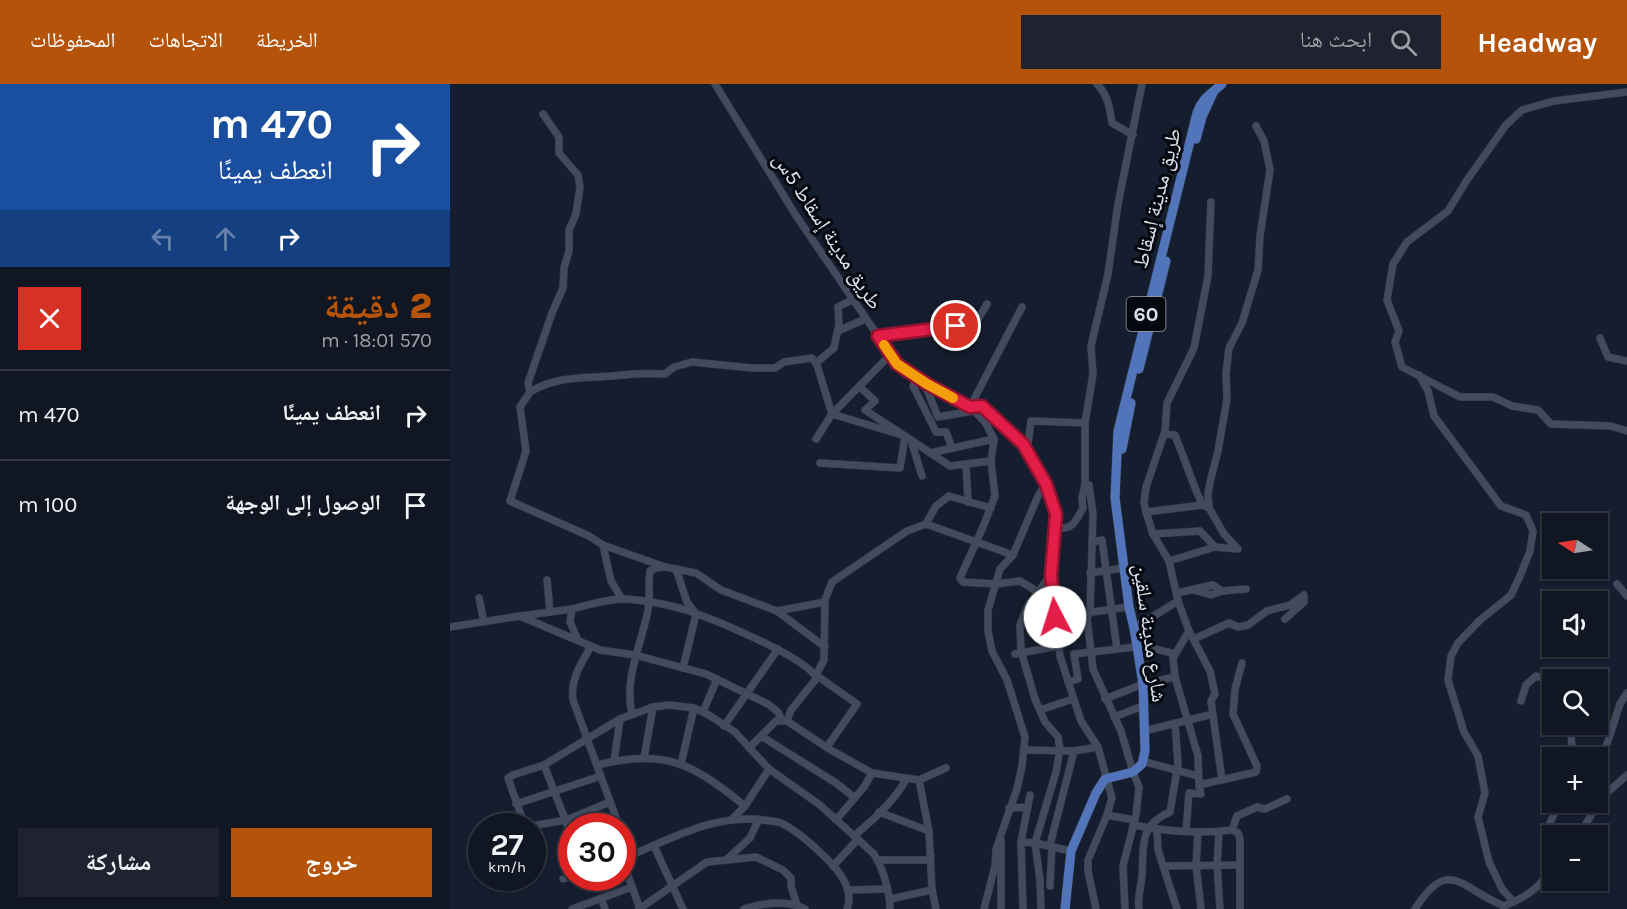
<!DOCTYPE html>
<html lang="ar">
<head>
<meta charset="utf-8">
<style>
  body { margin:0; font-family:Karla,"Noto Naskh Arabic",sans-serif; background:#1e232f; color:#f1f3f6; direction:rtl; height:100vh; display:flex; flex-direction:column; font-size:22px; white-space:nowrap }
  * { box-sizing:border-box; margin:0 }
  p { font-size:20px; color:#9c9fa5 }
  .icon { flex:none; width:33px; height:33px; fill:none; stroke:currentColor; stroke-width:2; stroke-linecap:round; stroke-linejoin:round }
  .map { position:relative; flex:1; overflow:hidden; direction:ltr }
  .drawer { display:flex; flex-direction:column; background:#101622; width:450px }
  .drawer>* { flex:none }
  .banner { background:#1a4fa0; color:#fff; overflow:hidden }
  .needle { width:39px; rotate:282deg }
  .tools { position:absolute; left:1092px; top:429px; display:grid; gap:12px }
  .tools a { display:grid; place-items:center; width:66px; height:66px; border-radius:0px; background:#101622; box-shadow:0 2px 4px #0004,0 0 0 2px #303540; font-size:30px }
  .speed { position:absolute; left:18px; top:729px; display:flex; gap:12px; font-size:30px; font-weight:700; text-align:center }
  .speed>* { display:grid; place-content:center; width:78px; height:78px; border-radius:50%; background:#101622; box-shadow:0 2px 4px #0004,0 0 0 2px #303540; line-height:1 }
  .speed small { font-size:15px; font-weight:400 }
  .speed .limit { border:9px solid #d22; background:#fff; color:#111 }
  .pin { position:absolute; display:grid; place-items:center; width:51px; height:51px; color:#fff; margin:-26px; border:3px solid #fff; border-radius:50%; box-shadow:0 2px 6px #0007 }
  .me { position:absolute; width:66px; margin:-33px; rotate:355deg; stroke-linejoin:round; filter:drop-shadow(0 0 4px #0008) }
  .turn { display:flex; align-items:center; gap:21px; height:126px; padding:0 18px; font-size:27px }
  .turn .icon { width:78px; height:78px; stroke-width:2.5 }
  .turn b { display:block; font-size:42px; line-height:51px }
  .lanes { display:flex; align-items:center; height:57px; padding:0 18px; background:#0003; justify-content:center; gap:30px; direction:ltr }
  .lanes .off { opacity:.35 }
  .round { display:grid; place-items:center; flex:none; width:63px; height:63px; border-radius:0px; background:#1e232f }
  .head { display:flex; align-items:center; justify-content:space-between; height:102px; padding:0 18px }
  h1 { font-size:36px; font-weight:800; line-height:45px; color:#b45309 }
  .action { display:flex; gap:12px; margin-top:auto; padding:12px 18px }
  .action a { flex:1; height:69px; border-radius:0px; background:#b45309; color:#fff; font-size:24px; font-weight:800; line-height:69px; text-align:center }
  .action a+a { background:#1e232f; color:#f1f3f6 }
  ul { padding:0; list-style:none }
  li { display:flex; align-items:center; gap:18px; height:90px; padding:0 18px; border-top:2px solid #303540 }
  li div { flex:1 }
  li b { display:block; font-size:22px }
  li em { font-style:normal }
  header { display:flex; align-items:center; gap:36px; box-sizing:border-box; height:84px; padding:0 30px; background:#b45309; color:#fff }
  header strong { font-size:28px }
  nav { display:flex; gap:33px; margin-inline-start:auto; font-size:21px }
  .search { width:420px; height:54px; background:#1e232f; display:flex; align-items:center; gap:15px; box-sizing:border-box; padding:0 21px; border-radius:0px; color:#9c9fa5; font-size:22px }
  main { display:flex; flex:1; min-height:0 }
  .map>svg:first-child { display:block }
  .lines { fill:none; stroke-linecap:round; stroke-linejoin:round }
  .minor-casing { stroke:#333845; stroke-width:8 }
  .major-casing { stroke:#333845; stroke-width:10 }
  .minor { stroke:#424b5e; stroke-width:7 }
  .major { stroke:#5274bb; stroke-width:9 }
  .route-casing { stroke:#92132f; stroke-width:15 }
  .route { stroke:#e11d48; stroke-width:10 }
  .slow { stroke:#f59e0b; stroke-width:10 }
  .labels { text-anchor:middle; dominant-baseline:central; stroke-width:6; stroke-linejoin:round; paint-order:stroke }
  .shield { fill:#05080f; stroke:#9da2ac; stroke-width:1.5 }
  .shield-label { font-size:20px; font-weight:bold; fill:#dee4ef }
  .street-label { font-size:21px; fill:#dee4ef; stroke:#05080f }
</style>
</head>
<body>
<header>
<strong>Headway</strong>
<div class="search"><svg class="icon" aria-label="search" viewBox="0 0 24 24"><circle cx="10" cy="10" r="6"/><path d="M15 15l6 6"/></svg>ابحث هنا</div>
<nav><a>الخريطة</a><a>الاتجاهات</a><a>المحفوظات</a></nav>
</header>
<main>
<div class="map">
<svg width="1177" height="825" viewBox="0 0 1177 825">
  <rect width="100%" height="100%" fill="#151e2e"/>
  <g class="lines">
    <g class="minor-casing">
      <g id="minor">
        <path d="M265,0L345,130L447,280L477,300L520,323L532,322L573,360L596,400L606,430L601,491L610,572L631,637L648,663L662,714L657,731L638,776V787L646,825"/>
        <path d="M647,0C658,11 660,25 662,39L683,51"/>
        <path d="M1177,8L1104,17L1072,26L1056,41L1017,96L998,127L957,158L943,180L937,216L949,247L945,258L952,283L1010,313H1043L1062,322L1088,326L1101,340L1161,342L1177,347"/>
        <path d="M93,30L109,53V69L128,91L130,103L126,130L119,146V167L114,184L113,204L102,229L78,299L80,308L70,323L76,367L60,417L139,452L153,461L161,497L172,515"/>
        <path d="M761,118L758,192L744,264L717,319L715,347L696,403L694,418L696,428L703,450L719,477L728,517L739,547L723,574L725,593L748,672L749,701L806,688L807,682L783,630L785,605L792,579"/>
        <path d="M572,223L520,323L535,338L544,355L541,377L545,412L533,443L510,494L513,498L546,500L570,497L588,508"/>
        <path d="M388,247L415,235"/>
        <path d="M428,252L526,239L537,220"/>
        <path d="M1150,254L1158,273L1177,277"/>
        <path d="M366,279L384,264L389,240L388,223L402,216"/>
        <path d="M969,291L978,307L984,332L1051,422L1076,431L1083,447L1080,467L1070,492L1061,511L1029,537L1008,559L1001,572L998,596L1014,648L1028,672L1035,709L1028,733L1039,778L1052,805L1064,818"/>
        <path d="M467,293L463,302L486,348H496L502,364"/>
        <path d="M474,298L488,333L523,327"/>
        <path d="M80,308C109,290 141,295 173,291C187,289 200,289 215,290L224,283L242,278L302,284H325L334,278L362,274L367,281L382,330L455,352L500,382L541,377"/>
        <path d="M366,355L382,330L441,270"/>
        <path d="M461,356L472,392"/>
        <path d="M577,367L581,337L635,339"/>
        <path d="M480,369L544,355"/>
        <path d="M370,379L450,384L455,352L415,326L425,317L410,303"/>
        <path d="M516,380L518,418"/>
        <path d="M635,401H639L643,430L640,528L637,534L643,585L671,647L683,688L689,703L686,731L673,782L675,825"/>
        <path d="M759,424L758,410L760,398L768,367L777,315L776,289L779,264L792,239L808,186L810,152L820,86L814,57L806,42"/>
        <path d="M696,428L753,421"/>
        <path d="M476,440L486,422L499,412L541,424"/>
        <path d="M605,444C623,446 625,438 633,424L632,414L635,401V339L643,290L641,262L658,190L668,120L692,0"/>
        <path d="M703,450L750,447L765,463L788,465L774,450L759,424L753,421L747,409L725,351L714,350"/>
        <path d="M642,458L652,456L667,565"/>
        <path d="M153,461L215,483L246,489L271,506L327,527L375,563"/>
        <path d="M719,477L765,463"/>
        <path d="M226,485L237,518L246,530L233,584"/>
        <path d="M640,489L673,484"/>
        <path d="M97,496L100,528"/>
        <path d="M1167,500L1177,512"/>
        <path d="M744,506L761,511L772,507"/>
        <path d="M727,509L763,501L772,507L796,505"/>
        <path d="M29,514L34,538"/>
        <path d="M327,527L375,518"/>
        <path d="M71,532L122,525"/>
        <path d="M605,533L679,523"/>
        <path d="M0,543L70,532L150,566L185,571L256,590L318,620L328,628L332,636"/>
        <path d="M684,544L728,517"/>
        <path d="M739,547L760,587L765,610L761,617L772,696"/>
        <path d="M744,555L779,539L788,543L798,541L817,527L840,521L854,511V518L835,535"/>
        <path d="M128,556L120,538L122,525C138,521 154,516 171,515C190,515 221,521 239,527C260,534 364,576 366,595L341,626L337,637"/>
        <path d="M141,562C131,580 120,595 123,616L169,742"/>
        <path d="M565,570L608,562"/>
        <path d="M618,598L628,595L624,570L694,562L725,570"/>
        <path d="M655,615L693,600L725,593"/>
        <path d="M1071,617L1076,601L1086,592L1095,595L1098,609L1102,611"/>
        <path d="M590,626L623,615"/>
        <path d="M253,628L267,595"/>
        <path d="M182,630C173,592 194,556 199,520C200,509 198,498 200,487L206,484L213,483"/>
        <path d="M664,633L693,622"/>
        <path d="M1120,640L1123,674"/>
        <path d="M274,642L328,565"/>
        <path d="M694,647L763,630"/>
        <path d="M311,652L386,699L405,714"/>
        <path d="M377,663L407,620L366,591L374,576L375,516L382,498L457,447L476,440L563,471"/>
        <path d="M299,664L326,637H337L379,665L422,689L469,696L496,684"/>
        <path d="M575,666L624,667L648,663"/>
        <path d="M194,674L203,623"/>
        <path d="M1147,674L1156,663L1170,620L1177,609"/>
        <path d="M164,677L170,635"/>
        <path d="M692,677L748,692"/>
        <path d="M231,680L244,624"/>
        <path d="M94,681L122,753"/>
        <path d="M147,681C216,665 242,679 295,722"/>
        <path d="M469,696L479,747L482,806L486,825"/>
        <path d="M66,720L151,692"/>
        <path d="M559,724L578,723"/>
        <path d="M429,728L479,747"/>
        <path d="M657,731L684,736"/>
        <path d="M282,735L295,722L319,685"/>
        <path d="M386,736L414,703L422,689"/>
        <path d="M683,741C714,747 750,750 782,746L787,732L807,723L815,725L837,715"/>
        <path d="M75,742L58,694L63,691L94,681L170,635L203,623L219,621L244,624L259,631L285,648L319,685L370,721L424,770C433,785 440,807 440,825"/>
        <path d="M82,742L116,736L160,718"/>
        <path d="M707,746L708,766L727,825"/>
        <path d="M782,746L788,749L790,755V825"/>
        <path d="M736,747L739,709L751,710L749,701"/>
        <path d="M748,748L746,781L751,825"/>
        <path d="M769,748L767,781L770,825"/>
        <path d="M172,751L180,771"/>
        <path d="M404,752C422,737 446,716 456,695"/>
        <path d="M1126,752L1133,745L1151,714L1177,691"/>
        <path d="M551,756V825"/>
        <path d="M571,758L585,759L621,767"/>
        <path d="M204,762L233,825"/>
        <path d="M172,775C217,757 264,729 313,736C319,737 326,737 331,739C348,747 365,763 378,776C391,789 404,807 397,825"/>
        <path d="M172,775L190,825"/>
        <path d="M276,776L300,754L309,735"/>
        <path d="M427,776H478L481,772"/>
        <path d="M383,782L408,755"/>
        <path d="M713,782L789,781"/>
        <path d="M113,795L122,792"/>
        <path d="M600,802L602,762L600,761L624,667"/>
        <path d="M398,806L437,805"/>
        <path d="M151,814L155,825"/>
        <path d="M440,815L482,806"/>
        <path d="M122,825L182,803"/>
        <path d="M189,825L257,778L306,773L333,786L341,794V802L347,821"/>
        <path d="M294,825C313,819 336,815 355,825"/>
        <path d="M534,825L545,782L546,765L567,705L572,682L575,653L557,596L542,567L538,547V526L550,485L563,471L588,412L596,400"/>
        <path d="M573,825L571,758L580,711"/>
        <path d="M591,825L590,796L585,759L606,688L610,665L608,653L595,638L585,615L571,567L570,541L578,521L601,491"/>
        <path d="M689,825C687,813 691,804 692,792C694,762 688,742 720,728L728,680L725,639"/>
        <path d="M965,825C999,771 1011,805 1054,822C1089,808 1110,790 1094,751L1110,718"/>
      </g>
    </g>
    <g class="major-casing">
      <g id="major">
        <path d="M746,55L752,33L763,9"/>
        <path d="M689,285L716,177"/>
        <path d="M672,365L681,319"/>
        <path d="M615,825L621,767L646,709L655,695L683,688L692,680L695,667L693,600L684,544L679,523L665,414L668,347L747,29C752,14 761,10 772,0"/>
      </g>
    </g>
    <use href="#minor" class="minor"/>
    <use href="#major" class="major"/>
  </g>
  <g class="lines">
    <g class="route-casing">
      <path id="route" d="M506,242L428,252L447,280L477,300L520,323L532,322L573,360L596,400L606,430L601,491L605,533"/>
    </g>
    <use href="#route" class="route"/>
    <path class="slow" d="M434,261L447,280L477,300L503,314"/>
  </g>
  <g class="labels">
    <rect class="shield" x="676.5" y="213" width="39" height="34" rx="4.5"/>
    <g class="shield-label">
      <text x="696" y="230">60</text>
    </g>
    <g class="street-label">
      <text transform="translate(707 114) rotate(-76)">طريق مدينة إسقاط</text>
      <text transform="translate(378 147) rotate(57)">طريق مدينة إسقاط 5س</text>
      <text transform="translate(700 549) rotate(82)">شارع مدينة سلقين</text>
    </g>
  </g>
</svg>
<div class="tools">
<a><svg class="needle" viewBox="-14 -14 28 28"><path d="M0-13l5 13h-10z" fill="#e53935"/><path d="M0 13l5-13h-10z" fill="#9c9fa5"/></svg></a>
<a><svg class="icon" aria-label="sound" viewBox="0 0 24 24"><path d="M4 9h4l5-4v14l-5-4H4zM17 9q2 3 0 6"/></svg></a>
<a><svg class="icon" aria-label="search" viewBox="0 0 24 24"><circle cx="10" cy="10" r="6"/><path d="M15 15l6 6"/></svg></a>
<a>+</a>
<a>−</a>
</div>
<div class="speed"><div>27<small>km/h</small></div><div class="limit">30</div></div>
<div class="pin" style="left:506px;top:242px;background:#d93025"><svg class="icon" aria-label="arrive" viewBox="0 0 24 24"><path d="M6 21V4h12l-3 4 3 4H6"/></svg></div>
<svg class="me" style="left:605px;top:533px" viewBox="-20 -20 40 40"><circle r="19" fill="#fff"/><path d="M0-13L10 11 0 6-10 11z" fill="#e11d48"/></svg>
</div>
<section class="drawer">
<div class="banner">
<div class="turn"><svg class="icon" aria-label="right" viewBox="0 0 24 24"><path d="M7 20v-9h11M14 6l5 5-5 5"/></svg><div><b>470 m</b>انعطف يمينًا</div></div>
<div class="lanes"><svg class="icon off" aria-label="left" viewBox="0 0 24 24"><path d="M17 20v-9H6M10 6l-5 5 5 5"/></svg><svg class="icon off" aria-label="ahead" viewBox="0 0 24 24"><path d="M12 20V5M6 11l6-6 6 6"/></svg><svg class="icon" aria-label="right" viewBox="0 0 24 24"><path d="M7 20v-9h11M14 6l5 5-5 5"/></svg></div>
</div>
<div class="head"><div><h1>2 دقيقة</h1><p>570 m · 18:01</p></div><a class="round" style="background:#d93025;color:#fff"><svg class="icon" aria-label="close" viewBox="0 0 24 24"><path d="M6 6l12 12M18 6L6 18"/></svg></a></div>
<ul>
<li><svg class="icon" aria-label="right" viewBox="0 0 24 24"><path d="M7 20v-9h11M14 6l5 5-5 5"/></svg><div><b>انعطف يمينًا</b></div><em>470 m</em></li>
<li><svg class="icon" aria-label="arrive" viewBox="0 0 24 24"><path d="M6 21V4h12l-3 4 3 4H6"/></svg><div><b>الوصول إلى الوجهة</b></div><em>100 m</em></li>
</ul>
<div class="action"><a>خروج</a><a>مشاركة</a></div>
</section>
</main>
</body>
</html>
